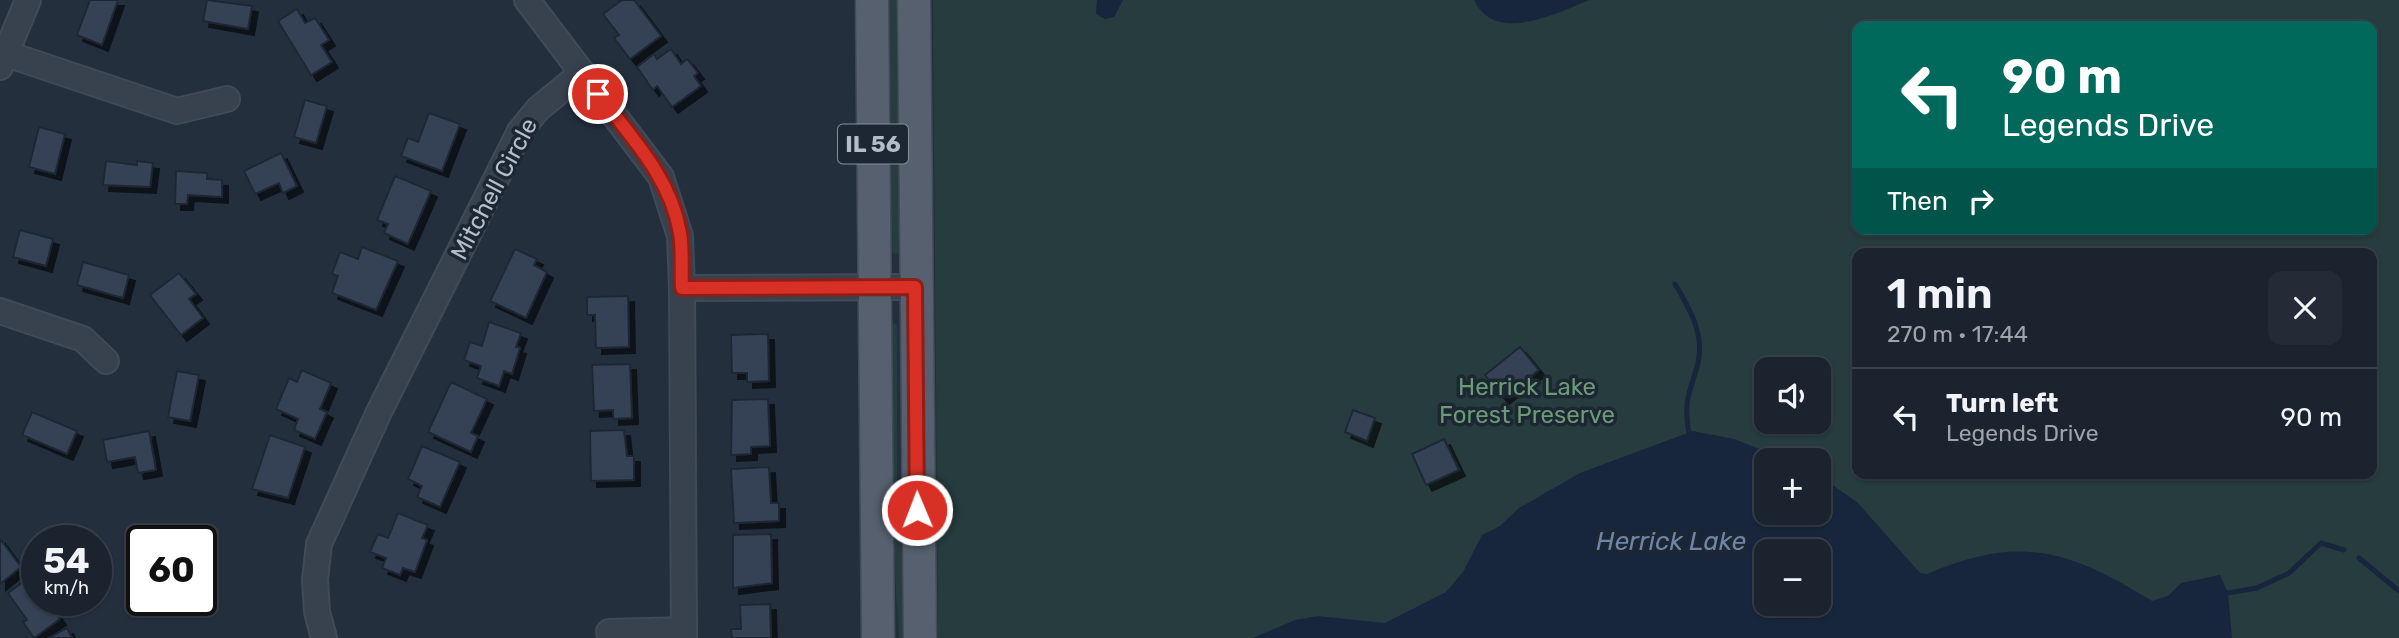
<!DOCTYPE html>
<html lang="en">
<head>
<meta charset="utf-8">
<style>
  body { margin:0; font-family:Rubik,sans-serif; background:#242b36; color:#f1f3f6; height:100vh; display:flex; flex-direction:column; font-size:26px; white-space:nowrap }
  * { box-sizing:border-box; margin:0 }
  p { font-size:23px; color:#a0a4aa }
  .icon { flex:none; width:38px; height:38px; fill:none; stroke:currentColor; stroke-width:2; stroke-linecap:round; stroke-linejoin:round }
  .map { position:relative; flex:1; overflow:hidden }
  .details { position:absolute; left:1852px; top:248px; width:525px; height:231px; display:flex; flex-direction:column; background:#1b232e; border-radius:14px; box-shadow:0 2px 5px #0004,0 0 0 2px #39404a }
  .details>* { flex:none }
  .banner { position:absolute; left:1852px; top:21px; width:525px; height:214px; border-radius:14px; box-shadow:0 2px 5px #0004,0 0 0 2px #39404a; background:#00695c; color:#fff; overflow:hidden }
  .buttons { position:absolute; left:1754px; top:357px; display:grid; gap:14px }
  .buttons a { display:grid; place-items:center; width:77px; height:77px; border-radius:14px; background:#1b232e; box-shadow:0 2px 5px #0004,0 0 0 2px #39404a; font-size:35px }
  .speed { position:absolute; left:21px; top:525px; display:flex; gap:14px; font-size:35px; font-weight:700; text-align:center }
  .speed>* { display:grid; place-content:center; width:91px; height:91px; border-radius:50%; background:#1b232e; box-shadow:0 2px 5px #0004,0 0 0 2px #39404a; line-height:1 }
  .speed small { font-size:18px; font-weight:400 }
  .speed .limit { border:4px solid #111; border-radius:10px; background:#fff; color:#111 }
  .pin { position:absolute; display:grid; place-items:center; width:60px; height:60px; color:#fff; margin:-30px; border:4px solid #fff; border-radius:50%; box-shadow:0 2px 7px #0007 }
  .me { position:absolute; width:77px; margin:-38px; rotate:359deg; stroke-linejoin:round; filter:drop-shadow(0 0 5px #0008) }
  .turn { display:flex; align-items:center; gap:24px; height:147px; padding:0 35px; font-size:32px }
  .turn .icon { width:91px; height:91px; stroke-width:2.5 }
  .turn b { display:block; font-size:49px; line-height:60px }
  .then { display:flex; align-items:center; height:66px; padding:0 35px; background:#0003; gap:14px; font-size:26px }
  .round { display:grid; place-items:center; flex:none; width:74px; height:74px; border-radius:14px; background:#242b36 }
  .summary { display:flex; align-items:center; justify-content:space-between; height:119px; padding:0 35px }
  h1 { font-size:42px; font-weight:600; line-height:52px }
  ul { padding:0; list-style:none }
  li { display:flex; align-items:center; gap:21px; height:98px; padding:0 35px; border-top:2px solid #39404a }
  li div { flex:1 }
  li b { display:block; font-size:26px }
  li em { font-style:normal }
  .map>svg:first-child { display:block }
  .green { fill:#263c3f; fill-rule:evenodd }
  .water { fill:#17263c; fill-rule:evenodd }
  .lines { fill:none; stroke-linecap:round; stroke-linejoin:round }
  .stream { stroke:#17263c; stroke-width:5 }
  .building { fill:#364354; stroke:#1f2835; stroke-width:2; filter:url(#shadow) }
  .minor-casing { stroke:#414a57; stroke-width:28 }
  .major-casing { stroke:#414a57; stroke-width:35 }
  .minor { stroke:#38414e; stroke-width:24 }
  .major { stroke:#56606e; stroke-width:32 }
  .route-casing { stroke:#8d1f18; stroke-width:18 }
  .route { stroke:#d93025; stroke-width:12 }
  .labels { text-anchor:middle; dominant-baseline:central; stroke-width:7; stroke-linejoin:round; paint-order:stroke }
  .shield { fill:#1d2633; stroke:#878f9c; stroke-width:2 }
  .shield-label { font-size:23px; font-weight:bold; fill:#b4bcc9 }
  .street-label { font-size:24px; fill:#b4bcc9; stroke:#1d2633 }
  .park-label { font-size:24px; fill:#6b9a76; stroke:#1d2633 }
  .water-label { font-size:26px; font-style:italic; fill:#6d86a8; stroke:#1d2633 }
</style>
</head>
<body>
<div class="map">
<svg width="2399" height="638" viewBox="0 0 2399 638">
  <defs>
    <filter id="shadow"><feDropShadow dx="6" dy="6" stdDeviation="0" flood-color="#0009"/></filter>
  </defs>
  <rect width="100%" height="100%" fill="#242f3e"/>
  <g class="green">
    <path d="M883,0H904L901,253L895,254L886,250Z"/>
    <path d="M933,0H2399V638H938ZM1857,26H2371V229H1857ZM1857,254H2371V474H1857ZM1766,369H1818V422H1766ZM1766,460H1818V513H1766ZM1766,551H1818V604H1766Z"/>
    <path d="M887,319L897,325V494L909,638H899L884,397Z"/>
  </g>
  <g class="water">
    <path d="M1097,0H1123L1114,17L1105,19L1096,14Z"/>
    <path d="M1474,0H1589C1557,13 1495,45 1474,0Z"/>
    <path d="M1693,431L1734,439L1788,460H1766V513H1818V475L1857,502L1920,573L1927,574C2021,534 2069,550 2152,601L2168,596L2181,583L2220,575L2228,593L2232,638H1253L1295,620L1318,616L1385,623L1446,592L1463,572L1482,535L1500,526L1519,508L1580,473ZM1766,551H1818V604H1766Z"/>
  </g>
  <g class="lines">
    <g class="stream">
      <path d="M1675,284C1689,308 1705,334 1698,363C1690,393 1683,399 1689,433"/>
      <path d="M2359,558L2399,591"/>
      <path d="M2228,593L2257,588L2289,573L2321,543L2344,550"/>
    </g>
  </g>
  <g class="building">
    <path d="M90,0H118L102,45L77,35Z"/>
    <path d="M207,0L252,6L248,29L203,21Z"/>
    <path d="M622,0H634L661,36L630,59L614,38L619,35L603,14Z"/>
    <path d="M297,9L305,23L315,18L329,40L321,45L332,62L311,75L278,21Z"/>
    <path d="M671,49L681,64L687,59L698,73L694,76L701,86L672,107L657,86L653,90L637,67L654,54L657,59Z"/>
    <path d="M305,100L327,106L316,143L294,137Z"/>
    <path d="M429,113L460,124L442,171L401,156L408,138L418,142Z"/>
    <path d="M39,127L65,134L55,174L29,167Z"/>
    <path d="M281,153L297,186L283,193L279,183L255,194L244,171Z"/>
    <path d="M106,161L137,165V161L153,163L150,187L103,185Z"/>
    <path d="M176,171L207,173V179L222,180V197L188,195L187,204H175Z"/>
    <path d="M395,176L431,191L408,244L384,233L388,224L377,220Z"/>
    <path d="M20,230L53,239L46,266L13,257Z"/>
    <path d="M362,247L398,261L376,310L332,293L338,276L332,274L340,252L358,259Z"/>
    <path d="M515,249L537,259L534,265L547,272L526,318L490,301Z"/>
    <path d="M83,262L129,275L123,298L77,285Z"/>
    <path d="M179,273L196,294L189,299L203,318L181,335L150,295Z"/>
    <path d="M628,296L629,347L596,348L595,315H587V297Z"/>
    <path d="M489,322L521,333L516,347L520,348L512,374L504,371L499,386L477,378L481,366L464,360L470,342L482,346Z"/>
    <path d="M768,334L769,381L747,382V373H732L731,335Z"/>
    <path d="M1520,347L1539,370L1503,398L1485,375Z"/>
    <path d="M630,364L632,418L613,419V410L594,411L592,365Z"/>
    <path d="M302,370L331,383L320,409L327,412L315,439L294,430L298,419L276,409L289,378L297,382Z"/>
    <path d="M177,371L199,375L190,421L168,417Z"/>
    <path d="M451,382L487,399L471,433L478,436L471,452L428,432Z"/>
    <path d="M768,399L770,446L751,447V454L731,455L732,400Z"/>
    <path d="M1353,410L1375,418L1367,441L1345,432Z"/>
    <path d="M32,412L77,431L67,454L22,435Z"/>
    <path d="M624,430L627,456H634V480L591,481L590,431Z"/>
    <path d="M149,431L156,470L138,473L135,457L107,462L103,440Z"/>
    <path d="M270,435L305,447L288,498L252,489Z"/>
    <path d="M1444,439L1459,470L1426,485L1412,454Z"/>
    <path d="M422,446L460,462L440,507L417,497L422,486L408,479Z"/>
    <path d="M769,467L771,503H779V521L734,523L731,469Z"/>
    <path d="M398,513L428,525L422,538L427,540L415,572L403,568L400,575L382,568L386,558L370,552L378,534L388,538Z"/>
    <path d="M771,534L772,583L733,588V535Z"/>
    <path d="M0,539L21,567L0,584Z"/>
    <path d="M30,577L37,586V600H47L60,619L34,638L23,622L27,620L8,593Z"/>
    <path d="M770,604L771,638H732L731,629H741L740,605Z"/>
    <path d="M67,628L72,638H49Z"/>
  </g>
  <g class="lines">
    <g class="minor-casing">
      <g id="minor">
        <path d="M527,0L661,177L680,236L682,288L684,638"/>
        <path d="M4,53L177,111L227,99"/>
        <path d="M0,67L28,0"/>
        <path d="M682,288L915,287"/>
        <path d="M0,311L83,339L106,361"/>
        <path d="M609,632L684,630"/>
        <path d="M324,638L317,612L315,579L319,544L378,414L520,131L538,109L582,73"/>
      </g>
    </g>
    <g class="major-casing">
      <g id="major">
        <path d="M872,0L878,638"/>
        <path d="M914,0L920,638"/>
      </g>
    </g>
    <use href="#minor" class="minor"/>
    <use href="#major" class="major"/>
  </g>
  <g class="lines">
    <g class="route-casing">
      <path id="route" d="M598,94C631,137 671,178 680,233C683,251 681,270 682,288L915,287L917,510"/>
    </g>
    <use href="#route" class="route"/>
  </g>
  <g class="labels">
    <rect class="shield" x="838" y="124.5" width="70" height="39" rx="5"/>
    <g class="shield-label">
      <text x="873" y="144">IL 56</text>
    </g>
    <g class="street-label">
      <text transform="translate(494 189) rotate(-62)">Mitchell Circle</text>
    </g>
    <g class="park-label">
      <text x="1527" y="387">Herrick Lake<tspan x="1527" dy="28">Forest Preserve</tspan></text>
    </g>
    <g class="water-label">
      <text x="1671" y="541">Herrick Lake</text>
    </g>
  </g>
</svg>
<div class="buttons">
<a><svg class="icon" aria-label="sound" viewBox="0 0 24 24"><path d="M4 9h4l5-4v14l-5-4H4zM17 9q2 3 0 6"/></svg></a>
<a>+</a>
<a>−</a>
</div>
<div class="speed"><div>54<small>km/h</small></div><div class="limit">60</div></div>
<div class="pin" style="left:598px;top:94px;background:#d93025"><svg class="icon" aria-label="arrive" viewBox="0 0 24 24"><path d="M6 21V4h12l-3 4 3 4H6"/></svg></div>
<svg class="me" style="left:917px;top:510px" viewBox="-20 -20 40 40"><circle r="17" fill="#d93025" stroke="#fff" stroke-width="3"/><path d="M0-11L8 9 0 5-8 9z" fill="#fff"/></svg>
<div class="banner">
<div class="turn"><svg class="icon" aria-label="left" viewBox="0 0 24 24"><path d="M17 20v-9H6M10 6l-5 5 5 5"/></svg><div><b>90 m</b>Legends Drive</div></div>
<div class="then">Then<svg class="icon" aria-label="right" viewBox="0 0 24 24"><path d="M7 20v-9h11M14 6l5 5-5 5"/></svg></div>
</div>
<section class="details">
<div class="summary"><div><h1>1 min</h1><p>270 m · 17:44</p></div><a class="round"><svg class="icon" aria-label="close" viewBox="0 0 24 24"><path d="M6 6l12 12M18 6L6 18"/></svg></a></div>
<ul>
<li><svg class="icon" aria-label="left" viewBox="0 0 24 24"><path d="M17 20v-9H6M10 6l-5 5 5 5"/></svg><div><b>Turn left</b><p>Legends Drive</p></div><em>90 m</em></li>
</ul>
</section>
</div>
</body>
</html>
